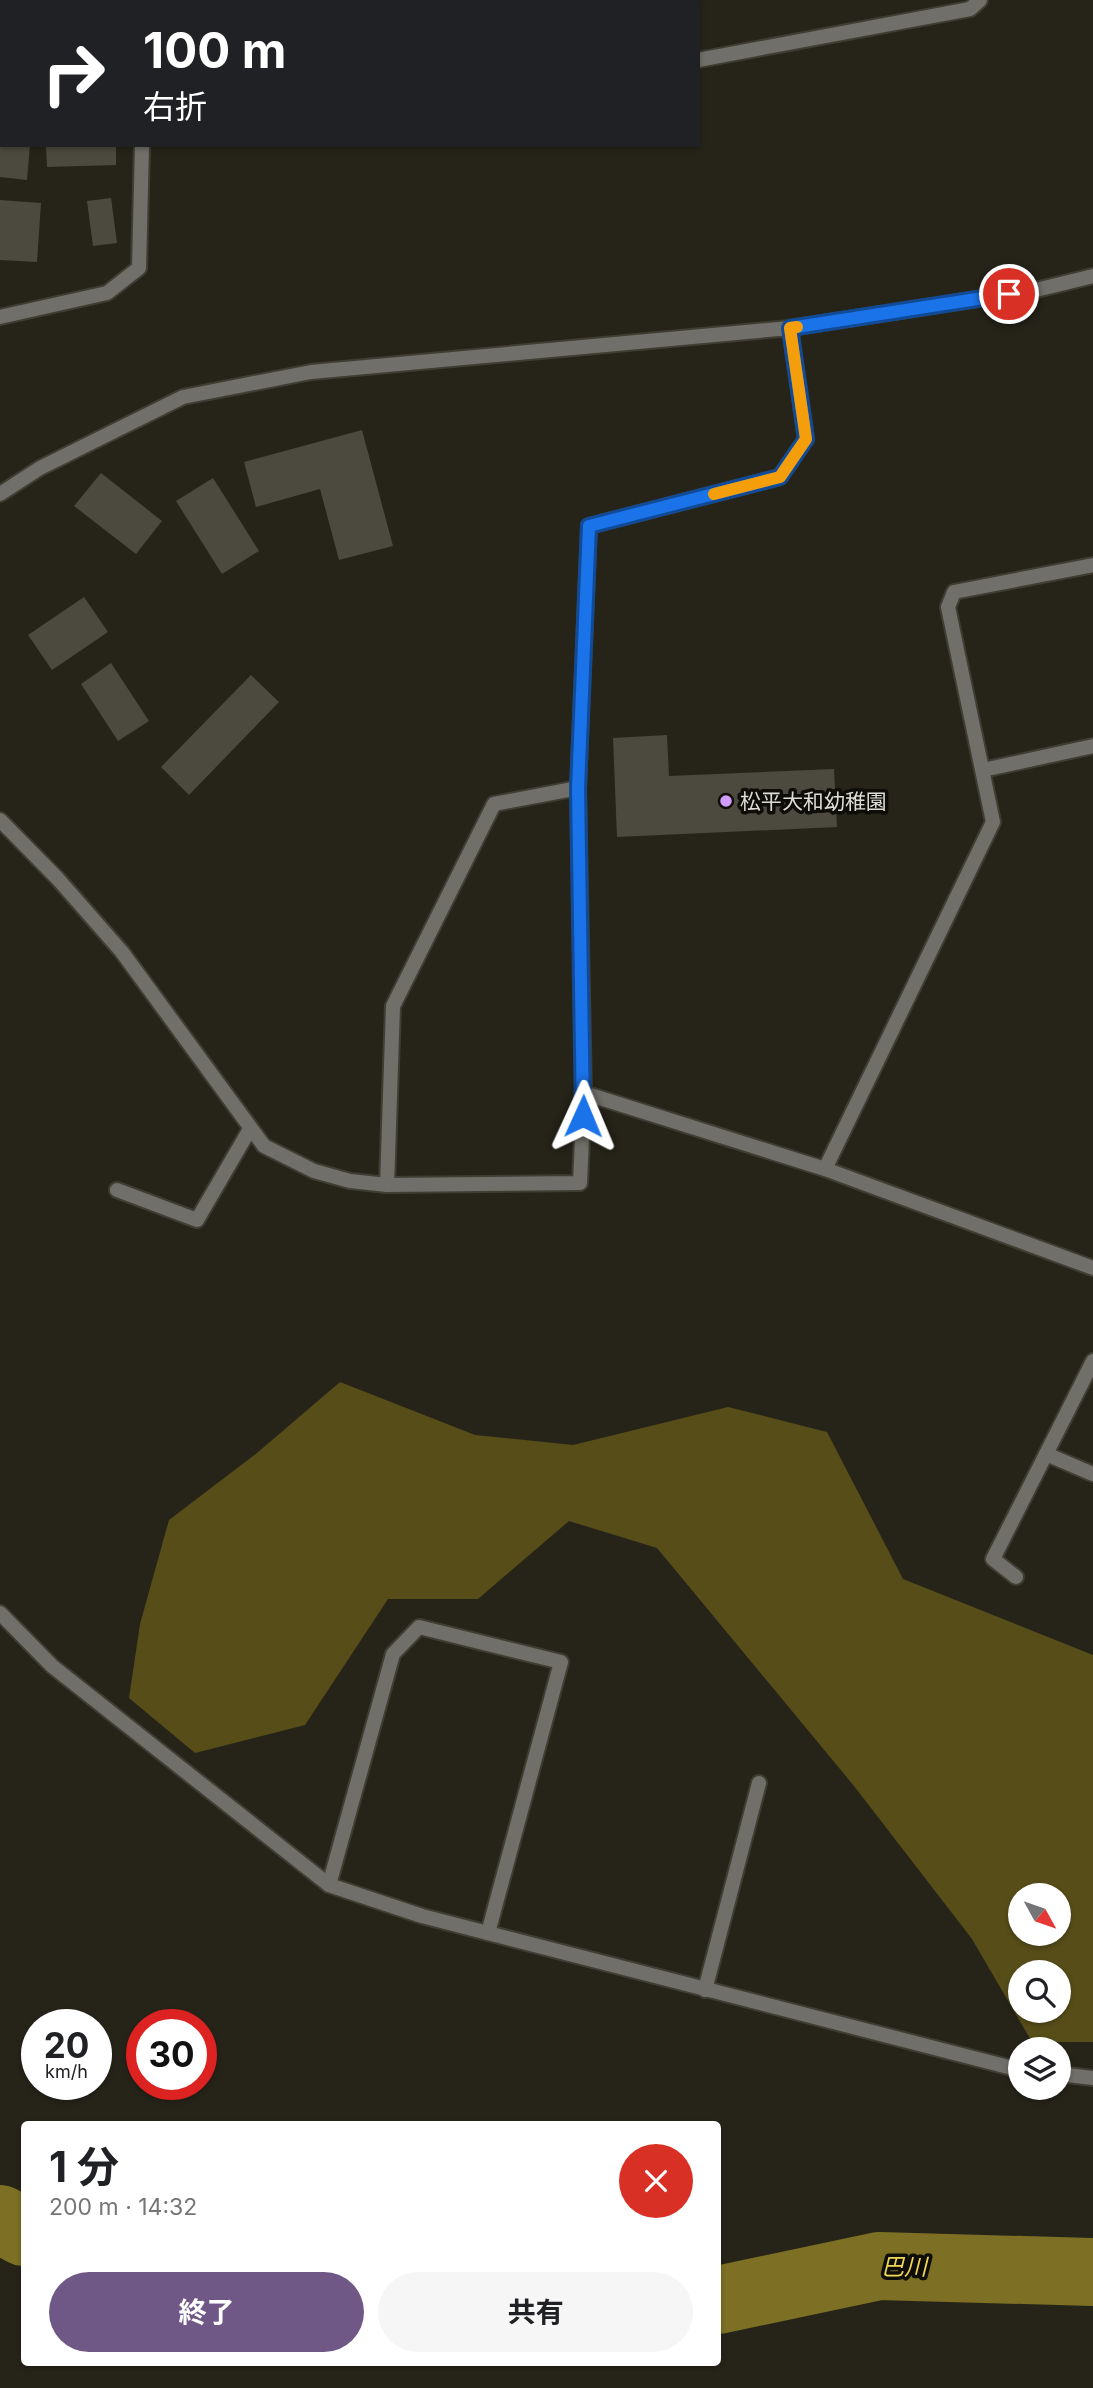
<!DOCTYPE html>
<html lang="ja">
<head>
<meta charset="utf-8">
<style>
  body { margin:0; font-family:Inter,"Noto Sans JP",sans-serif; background:#f6f6f6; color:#202124; height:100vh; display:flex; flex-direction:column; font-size:26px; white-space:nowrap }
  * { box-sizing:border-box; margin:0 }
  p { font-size:23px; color:#757577 }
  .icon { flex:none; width:38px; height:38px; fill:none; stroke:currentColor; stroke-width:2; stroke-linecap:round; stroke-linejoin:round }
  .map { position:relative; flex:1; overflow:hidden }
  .details { position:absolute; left:21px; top:2121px; width:700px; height:245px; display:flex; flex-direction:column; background:#fff; border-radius:7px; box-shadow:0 2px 5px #0004 }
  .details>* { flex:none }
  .guide { position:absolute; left:0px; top:0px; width:700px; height:147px; box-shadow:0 2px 5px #0004; background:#202124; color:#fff; overflow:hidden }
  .needle { width:46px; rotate:130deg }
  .buttons { position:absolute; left:1008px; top:1883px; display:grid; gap:14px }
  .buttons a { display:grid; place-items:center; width:63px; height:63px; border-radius:50%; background:#fff; box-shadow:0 2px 5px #0004; font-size:35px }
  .speed { position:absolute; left:21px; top:2009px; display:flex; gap:14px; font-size:35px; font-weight:700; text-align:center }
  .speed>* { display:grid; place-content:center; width:91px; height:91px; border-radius:50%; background:#fff; box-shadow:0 2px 5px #0004; line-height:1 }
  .speed small { font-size:18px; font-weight:400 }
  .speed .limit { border:10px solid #d22; background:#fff; color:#111 }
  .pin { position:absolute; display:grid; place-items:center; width:60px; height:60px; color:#fff; margin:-30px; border:4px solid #fff; border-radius:50%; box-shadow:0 2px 7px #0007 }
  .me { position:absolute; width:77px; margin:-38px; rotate:1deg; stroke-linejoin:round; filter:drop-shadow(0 0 5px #0008) }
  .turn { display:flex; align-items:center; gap:24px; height:147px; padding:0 28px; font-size:32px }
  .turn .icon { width:91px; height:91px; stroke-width:2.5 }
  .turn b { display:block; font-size:49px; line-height:60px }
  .round { display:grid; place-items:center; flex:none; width:74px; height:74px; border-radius:37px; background:#f6f6f6 }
  .overview { display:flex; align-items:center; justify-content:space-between; height:119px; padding:0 28px }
  h1 { font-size:42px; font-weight:700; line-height:52px }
  .button { display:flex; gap:14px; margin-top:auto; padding:14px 28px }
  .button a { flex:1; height:80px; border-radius:42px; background:#705886; color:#fff; font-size:28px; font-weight:700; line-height:80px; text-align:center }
  .button a+a { background:#f6f6f6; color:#202124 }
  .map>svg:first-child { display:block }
  .forest { fill:#574d19; fill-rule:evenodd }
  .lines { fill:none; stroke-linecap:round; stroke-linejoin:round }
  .river { stroke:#7d7024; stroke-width:68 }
  .building { fill:#4c4a3e }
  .minor-casing { stroke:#403e33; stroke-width:18 }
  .tertiary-casing { stroke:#403e33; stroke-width:18 }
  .minor { stroke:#706f69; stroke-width:14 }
  .tertiary { stroke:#706f69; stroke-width:14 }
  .route-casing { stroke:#114b97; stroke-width:18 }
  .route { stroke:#1a73e8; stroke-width:12 }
  .slow { stroke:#f59e0b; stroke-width:12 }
  .poi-dot { fill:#d29cfd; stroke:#0e0d08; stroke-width:2.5 }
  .labels { text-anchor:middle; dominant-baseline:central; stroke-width:7; stroke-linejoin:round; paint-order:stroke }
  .poi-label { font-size:21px; fill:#dddcd5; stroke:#0e0d08; text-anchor:start }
  .water-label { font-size:23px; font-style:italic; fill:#efd755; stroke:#0e0d08 }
</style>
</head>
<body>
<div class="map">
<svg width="1093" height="2388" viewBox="0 0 1093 2388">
  <rect width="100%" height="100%" fill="#262419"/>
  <path class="forest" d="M340,1382L475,1435L573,1445L728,1407L827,1432L903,1579L1093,1655V2042H1032L972,1939L854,1786L657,1548L569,1521L478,1599H388L305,1725L195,1753L129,1698L140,1624L169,1520L257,1453ZM1020,1895H1059V1934H1020ZM1020,1972H1059V2011H1020Z"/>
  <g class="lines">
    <g class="river">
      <path d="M0,2219L24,2232"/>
      <path d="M718,2300L879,2266L1093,2272"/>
    </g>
  </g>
  <g class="building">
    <path d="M0,145H30L27,180L0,177Z"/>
    <path d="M46,145H116V165L47,167Z"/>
    <path d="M111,198L117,243L93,246L87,201Z"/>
    <path d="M0,200L41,203L37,262L0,260Z"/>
    <path d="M362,430L393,546L339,560L320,489L256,507L244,462Z"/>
    <path d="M101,473L162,521L136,554L74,506Z"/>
    <path d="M213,478L259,551L222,574L176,501Z"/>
    <path d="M84,597L108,632L52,670L28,635Z"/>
    <path d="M111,663L149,721L118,741L81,684Z"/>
    <path d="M251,675L279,702L189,795L161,767Z"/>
    <path d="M667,735L669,776L834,769L837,827L617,837L613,738Z"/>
  </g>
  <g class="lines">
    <g class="minor-casing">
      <g id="minor">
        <path d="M698,60L970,9L980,0"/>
        <path d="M0,317L107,293L139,268L142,145"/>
        <path d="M983,770L1093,746"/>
        <path d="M578,788L494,804L393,1006L387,1185L580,1183L584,1093L578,788L589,526L780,477L806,439L790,328"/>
        <path d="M0,820L58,879L122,952L264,1146L314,1171L350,1181L387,1185"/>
        <path d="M584,1093L825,1169L1093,1268"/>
        <path d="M825,1169L993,822L948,607L954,592L1093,565"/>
        <path d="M117,1190L197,1220L250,1129"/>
        <path d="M1046,1454L1093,1474"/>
        <path d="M1016,1577L993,1559L1093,1361"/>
        <path d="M0,1613L52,1666L329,1885L422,1916L1020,2070"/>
        <path d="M329,1885L393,1654L419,1627L561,1662L488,1933"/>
        <path d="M705,1990L759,1783"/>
        <path d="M1059,2074L1093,2078"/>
      </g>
    </g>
    <g class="tertiary-casing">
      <path id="tertiary" d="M0,494L40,468L183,397L311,372L790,328L1036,290L1093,276"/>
    </g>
    <use href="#minor" class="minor"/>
    <use href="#tertiary" class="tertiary"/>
  </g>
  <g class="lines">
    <g class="route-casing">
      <path id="route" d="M583,1116L578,788L589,526L780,477L806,439L790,328L1009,294"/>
    </g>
    <use href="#route" class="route"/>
    <path class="slow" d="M714,494L780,477L806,439L790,328L797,327"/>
  </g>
  <circle class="poi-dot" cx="726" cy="801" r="7"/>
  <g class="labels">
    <g class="poi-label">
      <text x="740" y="801">松平大和幼稚園</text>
    </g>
    <g class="water-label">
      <text x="904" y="2267">巴川</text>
    </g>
  </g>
</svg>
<div class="buttons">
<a><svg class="needle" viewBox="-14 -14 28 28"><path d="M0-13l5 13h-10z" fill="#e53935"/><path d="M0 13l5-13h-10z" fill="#757577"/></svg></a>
<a><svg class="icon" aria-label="search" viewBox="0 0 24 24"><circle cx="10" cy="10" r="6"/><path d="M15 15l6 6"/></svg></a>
<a><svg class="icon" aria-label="layers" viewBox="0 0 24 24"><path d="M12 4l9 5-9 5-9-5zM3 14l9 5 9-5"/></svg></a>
</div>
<div class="speed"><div>20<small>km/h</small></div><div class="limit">30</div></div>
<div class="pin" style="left:1009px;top:294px;background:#d93025"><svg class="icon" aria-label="arrive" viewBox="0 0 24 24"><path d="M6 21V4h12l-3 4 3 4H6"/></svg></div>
<svg class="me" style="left:583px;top:1116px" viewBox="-20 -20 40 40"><path d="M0-17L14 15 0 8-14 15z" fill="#1a73e8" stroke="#fff" stroke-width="4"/></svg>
<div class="guide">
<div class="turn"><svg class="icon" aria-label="right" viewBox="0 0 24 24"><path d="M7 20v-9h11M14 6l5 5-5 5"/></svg><div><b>100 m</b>右折</div></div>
</div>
<section class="details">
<div class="overview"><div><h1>1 分</h1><p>200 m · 14:32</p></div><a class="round" style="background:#d93025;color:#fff"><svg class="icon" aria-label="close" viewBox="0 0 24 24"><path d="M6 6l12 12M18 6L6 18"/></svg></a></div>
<div class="button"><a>終了</a><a>共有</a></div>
</section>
</div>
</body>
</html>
